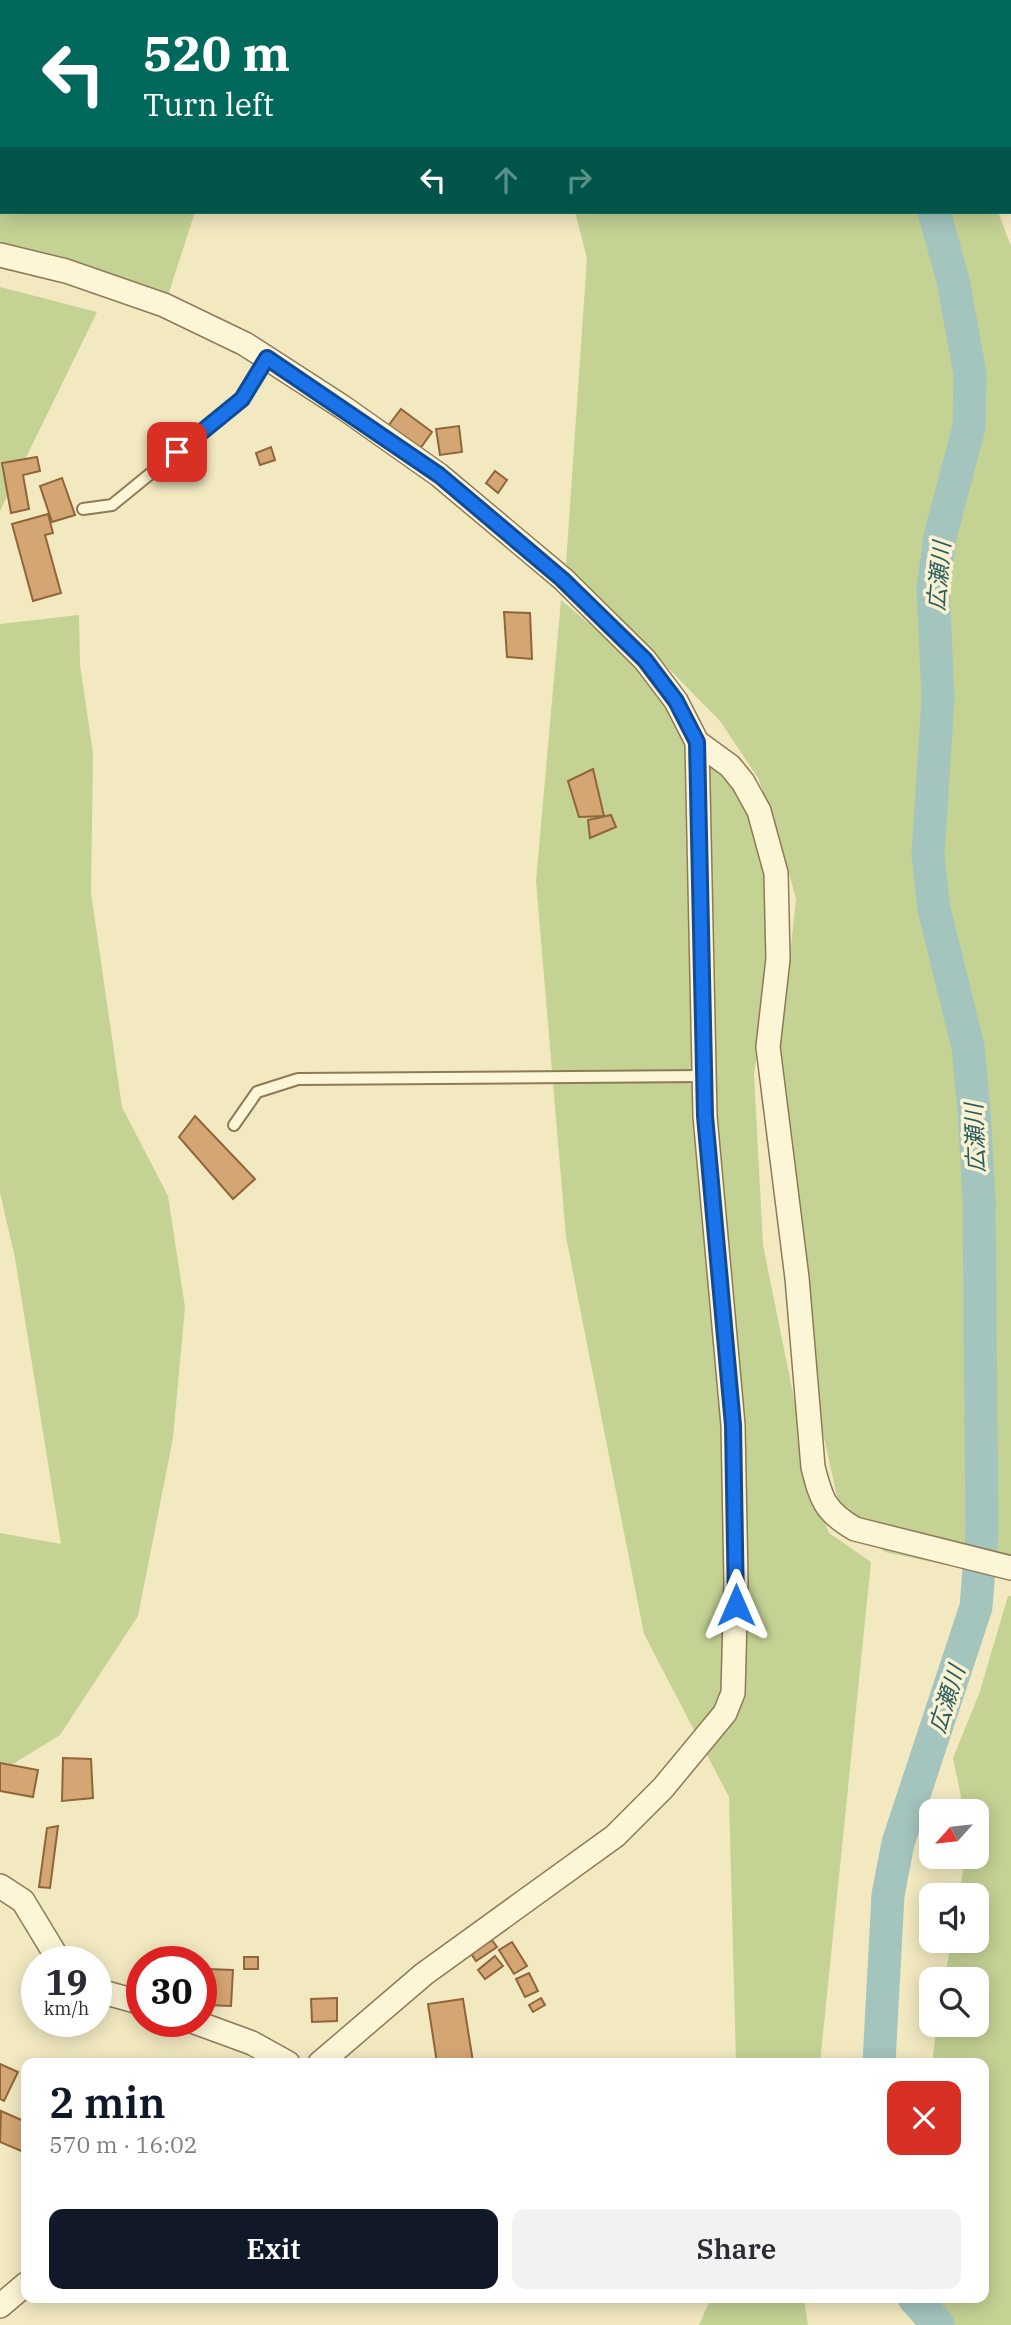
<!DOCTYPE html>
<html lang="en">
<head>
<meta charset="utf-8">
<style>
  body { margin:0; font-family:"IBM Plex Serif","Noto Sans JP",serif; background:#f2f2f3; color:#2b2b33; height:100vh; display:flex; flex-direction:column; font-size:26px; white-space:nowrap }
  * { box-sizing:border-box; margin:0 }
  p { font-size:23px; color:#7c7c81 }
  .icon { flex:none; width:38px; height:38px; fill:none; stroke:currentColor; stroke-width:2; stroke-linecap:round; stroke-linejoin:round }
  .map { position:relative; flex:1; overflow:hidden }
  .sheet { position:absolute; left:21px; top:2058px; width:968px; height:245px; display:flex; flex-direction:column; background:#fff; border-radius:14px; box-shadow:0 4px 18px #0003 }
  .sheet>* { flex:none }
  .top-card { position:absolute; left:0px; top:0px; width:1012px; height:214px; box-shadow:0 4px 18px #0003; background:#00695c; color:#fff; overflow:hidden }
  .needle { width:46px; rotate:243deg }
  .tools { position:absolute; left:919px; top:1799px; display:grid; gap:14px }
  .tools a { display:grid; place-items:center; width:70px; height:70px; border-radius:14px; background:#fff; box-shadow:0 4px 18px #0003; font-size:35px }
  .speed { position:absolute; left:21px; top:1946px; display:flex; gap:14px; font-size:35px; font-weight:700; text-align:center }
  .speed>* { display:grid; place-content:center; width:91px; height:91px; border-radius:50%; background:#fff; box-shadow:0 4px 18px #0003; line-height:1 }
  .speed small { font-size:18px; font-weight:400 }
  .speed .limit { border:10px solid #d22; background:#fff; color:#111 }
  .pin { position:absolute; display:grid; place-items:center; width:60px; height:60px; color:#fff; margin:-30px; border-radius:14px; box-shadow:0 4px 10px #0006 }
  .me { position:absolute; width:77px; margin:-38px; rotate:0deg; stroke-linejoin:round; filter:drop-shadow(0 0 5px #0008) }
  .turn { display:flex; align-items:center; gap:24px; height:147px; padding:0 28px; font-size:32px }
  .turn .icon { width:91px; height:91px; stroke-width:2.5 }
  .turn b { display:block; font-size:49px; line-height:60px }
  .lanes { display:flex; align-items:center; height:66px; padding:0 28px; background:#0003; justify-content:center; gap:35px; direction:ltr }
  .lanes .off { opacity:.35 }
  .round { display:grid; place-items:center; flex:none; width:74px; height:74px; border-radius:14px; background:#f2f2f3 }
  .summary { display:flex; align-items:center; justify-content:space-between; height:119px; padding:0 28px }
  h1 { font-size:42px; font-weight:600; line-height:52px; color:#111827 }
  .primary-button { display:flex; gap:14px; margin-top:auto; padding:14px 28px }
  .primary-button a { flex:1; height:80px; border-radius:14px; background:#111827; color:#fff; font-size:28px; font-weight:600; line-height:80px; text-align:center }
  .primary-button a+a { background:#f2f2f3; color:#2b2b33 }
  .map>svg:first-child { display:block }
  .green { fill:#c4d294 }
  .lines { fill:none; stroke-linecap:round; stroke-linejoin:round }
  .river { stroke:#a4c4be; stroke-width:33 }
  .building { fill:#d4a674; stroke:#90653a; stroke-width:2 }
  .service-casing { stroke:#8e7a57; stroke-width:14 }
  .minor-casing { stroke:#8e7a57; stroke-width:26 }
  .service { stroke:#fcf5d6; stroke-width:10 }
  .minor { stroke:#fcf5d6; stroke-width:23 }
  .route-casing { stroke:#114b97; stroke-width:18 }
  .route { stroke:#1a73e8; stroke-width:12 }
  .labels { text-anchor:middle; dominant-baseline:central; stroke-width:7; stroke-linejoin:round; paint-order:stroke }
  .water-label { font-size:23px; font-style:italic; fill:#2a5c5e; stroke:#f9f2d2 }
</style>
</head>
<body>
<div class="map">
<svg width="1011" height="2325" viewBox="0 0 1011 2325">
  <rect width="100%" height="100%" fill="#f2e9c1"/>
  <g class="green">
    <path d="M23,0H914L915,2H23Z"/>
    <path d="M0,83L2,212H195L163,311L0,254Z"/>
    <path d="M575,212H998L1011,246V1579L885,1552L854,1531L837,1496L807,1362L779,1056L796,899L778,832L758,778L720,721L566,564L587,258Z"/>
    <path d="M0,287L97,312L0,511Z"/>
    <path d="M561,600L623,652L712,743L756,816L774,932L754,1074L763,1245L812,1488L829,1533L871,1562L820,2063H736L729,1797L644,1634L566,1237L536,881Z"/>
    <path d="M79,615L80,665L93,753L91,893L122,1107L168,1196L185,1307L173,1438L138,1616L60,1735L0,1772V1533L61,1544L15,1258L0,1193V624Z"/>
    <path d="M1008,1596H1011V2325H931L920,2298H984V2063H932L937,2025H976V1979H945L951,1941H976V1895H959L965,1857H976V1811H964L953,1758L979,1694Z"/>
    <path d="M711,2298H804L808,2325H699Z"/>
  </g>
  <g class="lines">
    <g class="river">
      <path d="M849,0L850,2"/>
      <path d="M879,2063L888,1895L898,1843L976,1607L982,1532L979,1199L974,1110L968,1047L934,909L928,855L938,698L933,588L940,537L969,427L970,374L953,280L934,212"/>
      <path d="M914,2298L938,2325"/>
    </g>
  </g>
  <g class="building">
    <path d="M401,409L432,432L417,453L385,430Z"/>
    <path d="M459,426L462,452L440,455L436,429Z"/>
    <path d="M271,447L275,460L260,465L256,453Z"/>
    <path d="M37,457L40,471L23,475L29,509L11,513L2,463Z"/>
    <path d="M495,471L507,480L498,493L486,483Z"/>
    <path d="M62,478L75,515L52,522L40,486Z"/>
    <path d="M48,514L53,533L45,535L61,593L33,601L12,524Z"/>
    <path d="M504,612L530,613L532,659L507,657Z"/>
    <path d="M593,769L604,816L579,817L568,781Z"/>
    <path d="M611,815L616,827L590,838L588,820Z"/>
    <path d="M195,1116L255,1179L233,1199L179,1137Z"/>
    <path d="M63,1758L91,1759L93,1798L62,1801Z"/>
    <path d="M0,1763L38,1770L33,1797L0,1791Z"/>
    <path d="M58,1826L50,1888L39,1887L47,1828Z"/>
    <path d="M492,1940L497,1947L476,1961L470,1952Z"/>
    <path d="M512,1942L527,1966L514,1974L499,1950Z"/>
    <path d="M495,1956L503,1966L485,1979L478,1970Z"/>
    <rect x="244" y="1957" width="14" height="12"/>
    <path d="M207,1969L233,1970L231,2006L206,2005Z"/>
    <path d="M529,1973L538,1991L525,1997L516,1979Z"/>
    <path d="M337,1998V2021L312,2022L311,1999Z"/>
    <path d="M541,1998L545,2005L533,2012L529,2005Z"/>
    <path d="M463,1999L473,2062L437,2063L428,2004Z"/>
    <path d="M0,2064L18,2072L4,2101L0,2099Z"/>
    <path d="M1,2111L26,2122V2153L0,2142Z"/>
  </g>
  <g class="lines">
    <g class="service-casing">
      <g id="service">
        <path d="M83,509L112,505L242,399L267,358"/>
        <path d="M234,1125L257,1092L298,1079L704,1076"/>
      </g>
    </g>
    <g class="minor-casing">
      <g id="minor">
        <path d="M0,255L66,271L164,305L245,344L344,408L439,475L563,579L645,660L676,701L697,742L730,766L743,782L759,811L776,873L778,959L768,1047L797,1278L813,1467C821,1499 825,1512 855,1529L1011,1568"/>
        <path d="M0,1886L23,1901L60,1962"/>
        <path d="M96,1990L142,2003"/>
        <path d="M192,2021L252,2043L288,2063"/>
        <path d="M320,2063L424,1974L615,1836L663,1788L725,1713L733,1693L736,1581L733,1425L705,1116L697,742"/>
        <path d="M0,2306L26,2284"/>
      </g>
    </g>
    <use href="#service" class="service"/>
    <use href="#minor" class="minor"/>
  </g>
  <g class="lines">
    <g class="route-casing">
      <path id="route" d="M177,452L242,399L267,358L439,475L562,579L645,660L676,701L697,742L705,1116L733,1425L736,1605"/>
    </g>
    <use href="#route" class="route"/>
  </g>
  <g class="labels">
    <g class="water-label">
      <text transform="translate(938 576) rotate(-85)">広瀬川</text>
      <text transform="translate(974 1138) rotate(-92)">広瀬川</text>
      <text transform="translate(946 1699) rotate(-72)">広瀬川</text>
    </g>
  </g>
</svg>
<div class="tools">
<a><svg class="needle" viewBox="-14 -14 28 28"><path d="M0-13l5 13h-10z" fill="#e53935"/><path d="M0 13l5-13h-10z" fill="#7c7c81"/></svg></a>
<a><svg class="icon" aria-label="sound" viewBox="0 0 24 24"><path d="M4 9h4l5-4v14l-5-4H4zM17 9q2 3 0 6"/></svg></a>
<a><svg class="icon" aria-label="search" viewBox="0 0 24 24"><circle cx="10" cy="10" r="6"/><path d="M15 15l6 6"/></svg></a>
</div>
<div class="speed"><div>19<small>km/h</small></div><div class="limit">30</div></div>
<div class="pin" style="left:177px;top:452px;background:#d93025"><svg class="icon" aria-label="arrive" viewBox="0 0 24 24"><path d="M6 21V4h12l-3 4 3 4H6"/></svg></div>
<svg class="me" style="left:736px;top:1605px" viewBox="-20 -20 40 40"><path d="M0-17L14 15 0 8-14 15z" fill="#1a73e8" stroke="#fff" stroke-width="4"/></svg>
<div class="top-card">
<div class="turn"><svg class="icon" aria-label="left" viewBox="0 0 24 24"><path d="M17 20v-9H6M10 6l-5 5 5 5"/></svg><div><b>520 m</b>Turn left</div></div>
<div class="lanes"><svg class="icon" aria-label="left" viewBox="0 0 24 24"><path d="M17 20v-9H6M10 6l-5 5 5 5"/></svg><svg class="icon off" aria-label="ahead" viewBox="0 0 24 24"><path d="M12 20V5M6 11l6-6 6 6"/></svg><svg class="icon off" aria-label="right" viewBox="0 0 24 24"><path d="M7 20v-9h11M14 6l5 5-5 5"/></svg></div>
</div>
<section class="sheet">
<div class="summary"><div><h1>2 min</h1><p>570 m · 16:02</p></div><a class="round" style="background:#d93025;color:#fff"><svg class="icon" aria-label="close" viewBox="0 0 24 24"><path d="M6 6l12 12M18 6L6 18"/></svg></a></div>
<div class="primary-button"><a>Exit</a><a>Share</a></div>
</section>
</div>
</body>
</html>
